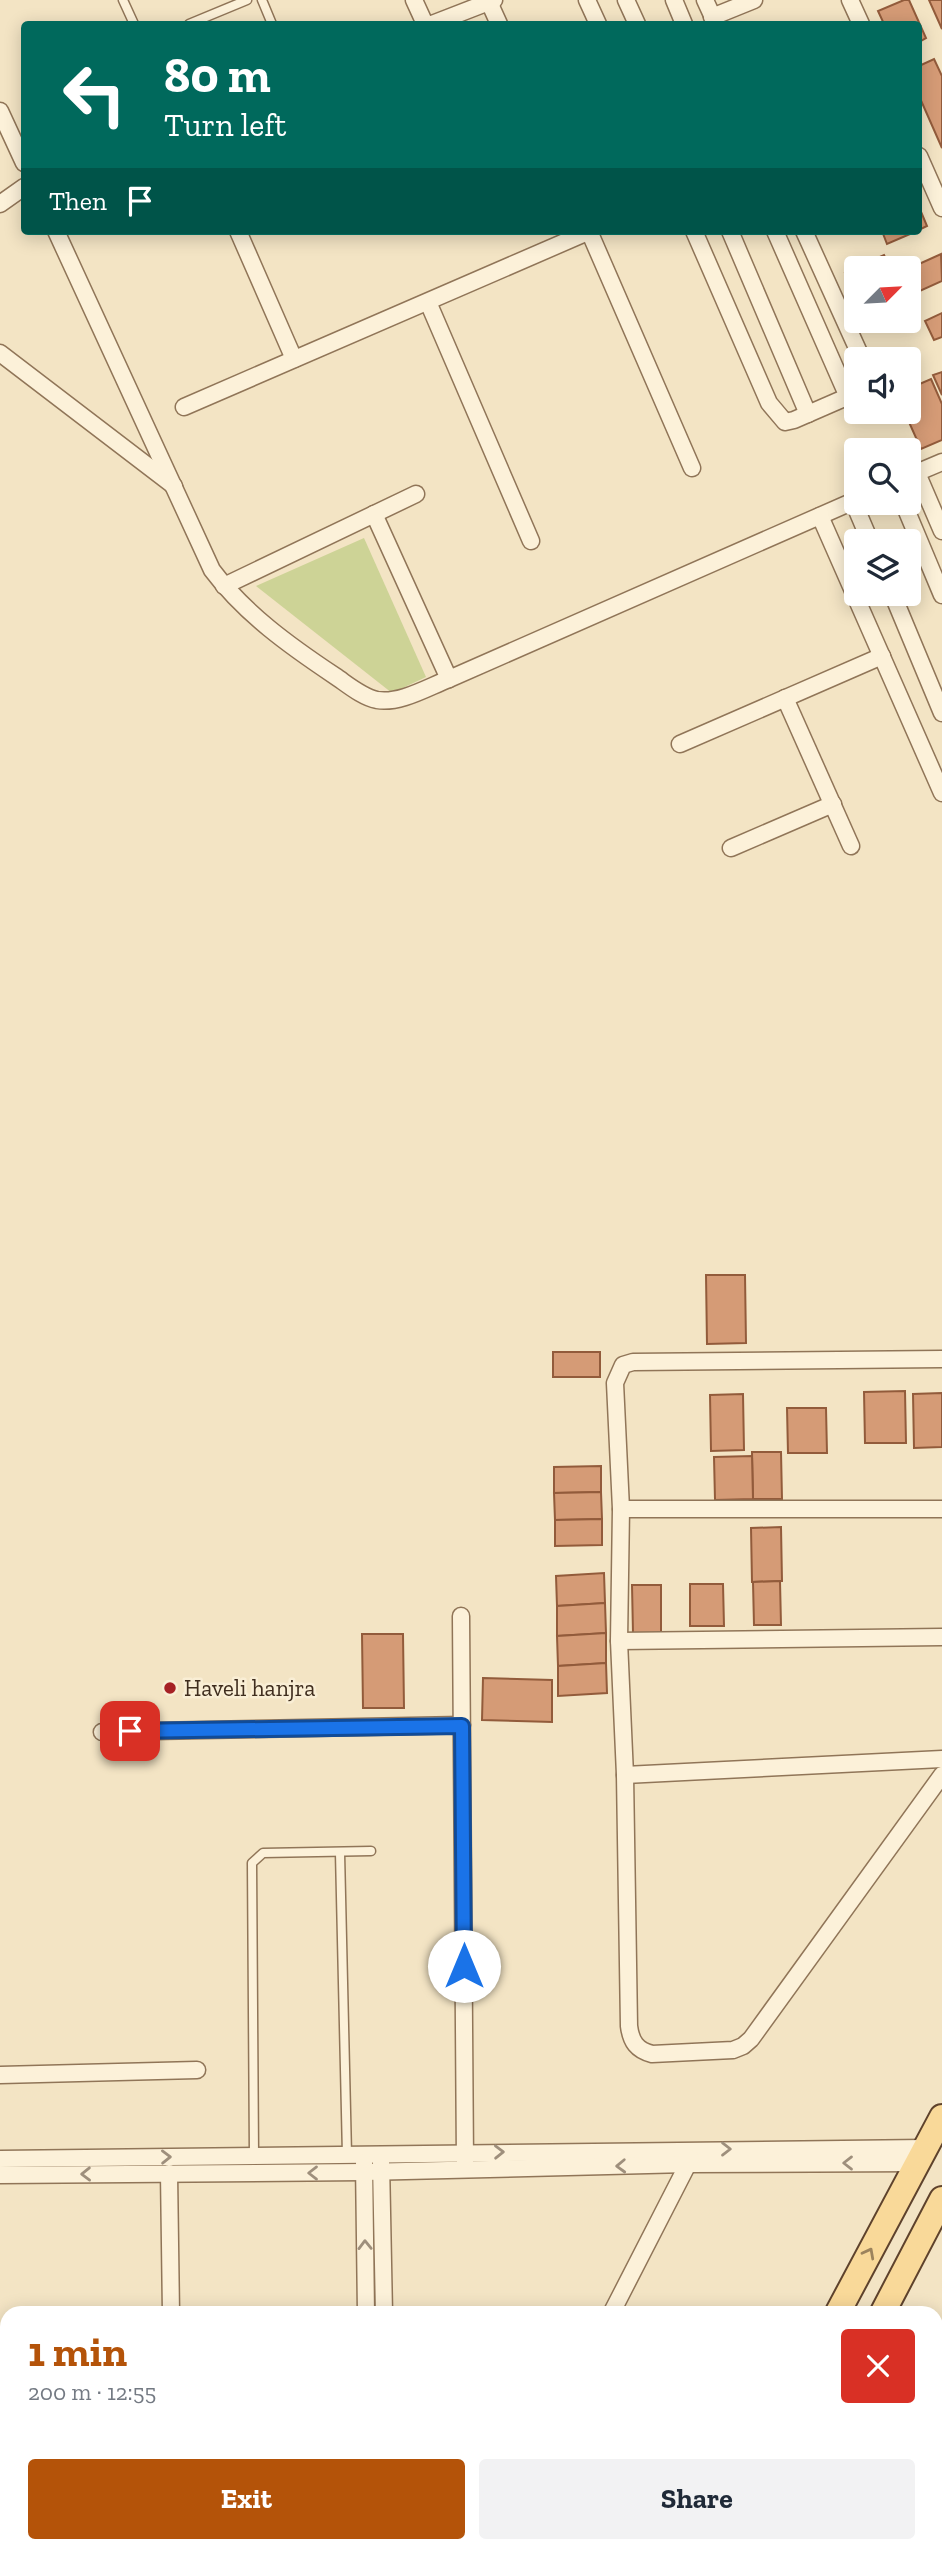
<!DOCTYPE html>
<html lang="en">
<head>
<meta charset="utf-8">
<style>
  body { margin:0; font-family:"Zilla Slab",serif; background:#f2f2f3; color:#1f2937; height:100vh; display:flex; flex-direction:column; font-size:26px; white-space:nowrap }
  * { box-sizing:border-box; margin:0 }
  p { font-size:23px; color:#747a83 }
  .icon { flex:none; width:38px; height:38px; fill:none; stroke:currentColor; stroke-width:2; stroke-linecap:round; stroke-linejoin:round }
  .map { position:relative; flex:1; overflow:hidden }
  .panel { position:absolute; left:0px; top:2306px; width:943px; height:247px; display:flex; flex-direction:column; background:#fff; border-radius:21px 21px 0 0; box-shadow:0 4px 18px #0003 }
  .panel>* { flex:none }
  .guide { position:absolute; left:21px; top:21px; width:901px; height:214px; border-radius:7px; box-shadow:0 4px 18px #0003; background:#00695c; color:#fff; overflow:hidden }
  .needle { width:46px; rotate:66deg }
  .buttons { position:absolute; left:844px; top:256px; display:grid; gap:14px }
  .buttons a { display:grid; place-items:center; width:77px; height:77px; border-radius:7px; background:#fff; box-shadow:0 4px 18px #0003; font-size:35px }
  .pin { position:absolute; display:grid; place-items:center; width:60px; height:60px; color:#fff; margin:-30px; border-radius:14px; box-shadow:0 4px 10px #0006 }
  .me { position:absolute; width:77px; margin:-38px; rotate:0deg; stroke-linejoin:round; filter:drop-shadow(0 0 5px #0008) }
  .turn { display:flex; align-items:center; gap:24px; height:147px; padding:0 28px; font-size:32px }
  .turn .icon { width:91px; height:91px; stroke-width:2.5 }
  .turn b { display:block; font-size:49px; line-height:60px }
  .then { display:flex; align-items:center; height:66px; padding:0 28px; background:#0003; gap:14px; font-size:26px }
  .round { display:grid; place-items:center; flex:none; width:74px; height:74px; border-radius:7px; background:#f2f2f3 }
  .headline { display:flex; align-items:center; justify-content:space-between; height:119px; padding:0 28px }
  h1 { font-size:42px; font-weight:700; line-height:52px; color:#b45309 }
  .cta { display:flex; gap:14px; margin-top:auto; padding:14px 28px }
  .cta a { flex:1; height:80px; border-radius:7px; background:#b45309; color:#fff; font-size:28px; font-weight:700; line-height:80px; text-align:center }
  .cta a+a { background:#f2f2f3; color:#1f2937 }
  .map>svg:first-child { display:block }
  .green { fill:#cdd396 }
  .building { fill:#d59b76; stroke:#925b3b; stroke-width:2 }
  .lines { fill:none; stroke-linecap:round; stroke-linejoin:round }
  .lane-casing { stroke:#907558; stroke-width:11 }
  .street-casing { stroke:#907558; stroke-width:19 }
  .primary-casing { stroke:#5e422c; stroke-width:28 }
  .lane { stroke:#fcf1d9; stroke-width:8 }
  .street { stroke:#fcf1d9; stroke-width:16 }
  .primary { stroke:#f9d999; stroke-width:24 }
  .oneway { stroke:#9e8f7c }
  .oneway2 { stroke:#9c835c }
  .route-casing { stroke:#114b97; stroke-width:18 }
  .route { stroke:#1a73e8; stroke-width:12 }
  .poi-dot { fill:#a62125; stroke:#f9eed5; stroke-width:2.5 }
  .labels { text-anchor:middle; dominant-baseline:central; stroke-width:5; stroke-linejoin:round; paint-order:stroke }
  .poi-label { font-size:23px; fill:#3f2d1e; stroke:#f9eed5; text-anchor:start }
</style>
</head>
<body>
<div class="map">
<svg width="942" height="2553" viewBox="0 0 942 2553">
  <rect width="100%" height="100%" fill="#f3e4c4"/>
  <path class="green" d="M364,538L426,677L392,693L256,586Z"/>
  <g class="building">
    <path d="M904,0H909L926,38L919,42V24H884L878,11Z"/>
    <path d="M929,0H942V29Z"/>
    <path d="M934,59L942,76V148L919,96V66Z"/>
    <path d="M919,207L927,226L919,230Z"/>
    <path d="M882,231H917L887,244Z"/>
    <path d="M941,254L942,281L911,295L908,289V269Z"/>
    <path d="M884,255L890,268H856Z"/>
    <path d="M856,268V296H855L845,273Z"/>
    <path d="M942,313V337L934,340L925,321Z"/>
    <path d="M942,372V395L933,375Z"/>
    <path d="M931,379L942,404V440L921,449L904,411H908V389Z"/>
    <path d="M706,1275H745L746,1343L707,1344Z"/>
    <rect x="553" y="1352" width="47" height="25"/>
    <path d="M905,1391L906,1443H865L864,1392Z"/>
    <path d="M942,1393V1447L914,1448L913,1394Z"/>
    <path d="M743,1394L744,1450L711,1451L710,1395Z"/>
    <path d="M787,1408H826L827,1453H788Z"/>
    <path d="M752,1452H781L782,1499H753Z"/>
    <path d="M752,1456L753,1499L715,1500L714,1457Z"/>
    <path d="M601,1466V1492L554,1493V1467Z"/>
    <path d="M601,1492L602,1519L555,1520L554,1493Z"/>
    <path d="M602,1519V1545L555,1546V1520Z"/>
    <path d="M781,1527L782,1581L752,1582L751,1528Z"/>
    <path d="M604,1573L605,1603L557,1606L556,1576Z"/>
    <path d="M780,1581L781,1625H754L753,1582Z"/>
    <path d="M690,1584H723L724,1626H690Z"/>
    <path d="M632,1585H661V1633H633Z"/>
    <path d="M605,1603L606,1633L557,1636V1606Z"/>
    <path d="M606,1633V1663L558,1666L557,1636Z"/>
    <path d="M362,1634H403L404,1708H363Z"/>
    <path d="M606,1663L607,1693L558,1696V1666Z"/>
    <path d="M483,1678L552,1680V1722L482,1720Z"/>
  </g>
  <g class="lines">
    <g class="lane-casing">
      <g id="lane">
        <path d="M123,0L134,24"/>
        <path d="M262,0L272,24"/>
        <path d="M189,24L247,0"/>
        <path d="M340,1853L347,2155"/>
        <path d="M254,2156L252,1863L263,1853L371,1851"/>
      </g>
    </g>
    <g class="street-casing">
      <g id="street">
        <path d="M414,0L425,24"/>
        <path d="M587,0L598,24"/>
        <path d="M626,0L637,24"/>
        <path d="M674,0L684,24"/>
        <path d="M705,0L716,24"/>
        <path d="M850,0L861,24"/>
        <path d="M489,2L499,24"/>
        <path d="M712,17L754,0"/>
        <path d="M432,24L494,0"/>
        <path d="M0,111L24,163"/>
        <path d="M919,156L942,208"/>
        <path d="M0,204L24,187"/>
        <path d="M56,231L212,570C245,614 290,646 335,676C347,684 362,697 377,700C400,704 428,687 449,679L856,500"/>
        <path d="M238,231L294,359"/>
        <path d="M589,231L692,468"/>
        <path d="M694,231L769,403L785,422L794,420L856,393"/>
        <path d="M730,231L808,414"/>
        <path d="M775,231L848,397"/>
        <path d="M804,231L862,359"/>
        <path d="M428,302L531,541"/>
        <path d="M0,353L174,486"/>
        <path d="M184,407L590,231"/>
        <path d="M917,473L942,531"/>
        <path d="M909,476L942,462"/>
        <path d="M853,501L870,541"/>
        <path d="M903,502L942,595"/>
        <path d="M374,514L449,679"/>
        <path d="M820,516L942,793"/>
        <path d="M224,586L416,494"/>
        <path d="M892,593L942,713"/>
        <path d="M785,698L851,846"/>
        <path d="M680,744L882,656"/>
        <path d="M731,848L833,804"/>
        <path d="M942,1359L633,1362L623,1365L615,1383L621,1509L619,1641L625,1775L629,2026C631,2042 637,2050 652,2054L733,2050L743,2046L751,2039L942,1775"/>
        <path d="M621,1509H942"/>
        <path d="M461,1616L465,2163"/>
        <path d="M619,1641L942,1637"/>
        <path d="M102,1732L462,1725"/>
        <path d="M625,1775L942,1759"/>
        <path d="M0,2075L197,2070"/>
        <path d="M0,2159L924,2148"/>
        <path d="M364,2162L366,2314"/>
        <path d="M381,2162L384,2314"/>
        <path d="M169,2173L171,2314"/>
        <path d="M0,2175L364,2172L688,2164L917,2163"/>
        <path d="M611,2314L691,2158"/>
        <path d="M365,2546V2553"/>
        <path d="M382,2546V2553"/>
        <path d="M0,2549L131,2546"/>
        <path d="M498,2553L501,2546"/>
      </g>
    </g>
    <g class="primary-casing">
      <g id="primary">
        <path d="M837,2314L942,2117"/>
        <path d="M882,2314L942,2199"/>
        <path d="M710,2553L713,2546"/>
        <path d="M755,2553L759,2546"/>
      </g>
    </g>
    <use href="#lane" class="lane"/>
    <use href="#street" class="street"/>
    <use href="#primary" class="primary"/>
  </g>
  <defs><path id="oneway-chevron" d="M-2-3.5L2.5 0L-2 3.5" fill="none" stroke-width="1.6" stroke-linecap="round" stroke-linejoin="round" transform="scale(1.75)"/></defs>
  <g class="oneway">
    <use href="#oneway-chevron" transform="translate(726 2149)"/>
    <use href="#oneway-chevron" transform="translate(499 2152) rotate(-1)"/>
    <use href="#oneway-chevron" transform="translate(166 2157) rotate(-1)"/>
    <use href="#oneway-chevron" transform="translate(848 2163) rotate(180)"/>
    <use href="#oneway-chevron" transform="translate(621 2166) rotate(178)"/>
    <use href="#oneway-chevron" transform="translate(313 2173) rotate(180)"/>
    <use href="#oneway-chevron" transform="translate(86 2174) rotate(179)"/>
    <use href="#oneway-chevron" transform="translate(365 2245) rotate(-91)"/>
  </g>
  <use class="oneway2" href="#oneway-chevron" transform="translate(869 2253) rotate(-62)"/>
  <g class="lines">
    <g class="route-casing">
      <path id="route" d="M130,1731L462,1726L464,1966"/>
    </g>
    <use href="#route" class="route"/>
  </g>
  <circle class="poi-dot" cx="170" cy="1688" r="7"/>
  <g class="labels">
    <g class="poi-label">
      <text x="184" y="1688">Haveli hanjra</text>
    </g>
  </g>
</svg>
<div class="buttons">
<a><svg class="needle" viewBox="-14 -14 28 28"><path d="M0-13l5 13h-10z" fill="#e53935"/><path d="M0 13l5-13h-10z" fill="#747a83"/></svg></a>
<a><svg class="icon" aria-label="sound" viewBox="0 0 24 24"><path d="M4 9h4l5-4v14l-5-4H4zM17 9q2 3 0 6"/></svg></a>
<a><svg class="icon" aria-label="search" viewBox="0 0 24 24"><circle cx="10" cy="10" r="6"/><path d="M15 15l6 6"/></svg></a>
<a><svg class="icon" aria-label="layers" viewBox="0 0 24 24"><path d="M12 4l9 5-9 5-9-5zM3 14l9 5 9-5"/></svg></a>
</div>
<div class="pin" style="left:130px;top:1731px;background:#d93025"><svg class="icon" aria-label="arrive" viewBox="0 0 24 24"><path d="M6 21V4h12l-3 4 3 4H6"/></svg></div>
<svg class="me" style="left:464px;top:1966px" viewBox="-20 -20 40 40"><circle r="19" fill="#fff"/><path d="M0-13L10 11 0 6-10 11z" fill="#1a73e8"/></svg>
<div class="guide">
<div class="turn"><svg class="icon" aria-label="left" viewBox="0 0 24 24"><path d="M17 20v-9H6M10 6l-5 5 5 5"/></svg><div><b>80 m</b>Turn left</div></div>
<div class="then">Then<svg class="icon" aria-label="arrive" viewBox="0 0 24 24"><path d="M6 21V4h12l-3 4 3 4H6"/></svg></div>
</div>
<section class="panel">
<div class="headline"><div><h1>1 min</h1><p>200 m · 12:55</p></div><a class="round" style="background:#d93025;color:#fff"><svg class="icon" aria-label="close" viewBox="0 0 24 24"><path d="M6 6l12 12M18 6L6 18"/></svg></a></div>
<div class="cta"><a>Exit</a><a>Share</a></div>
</section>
</div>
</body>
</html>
